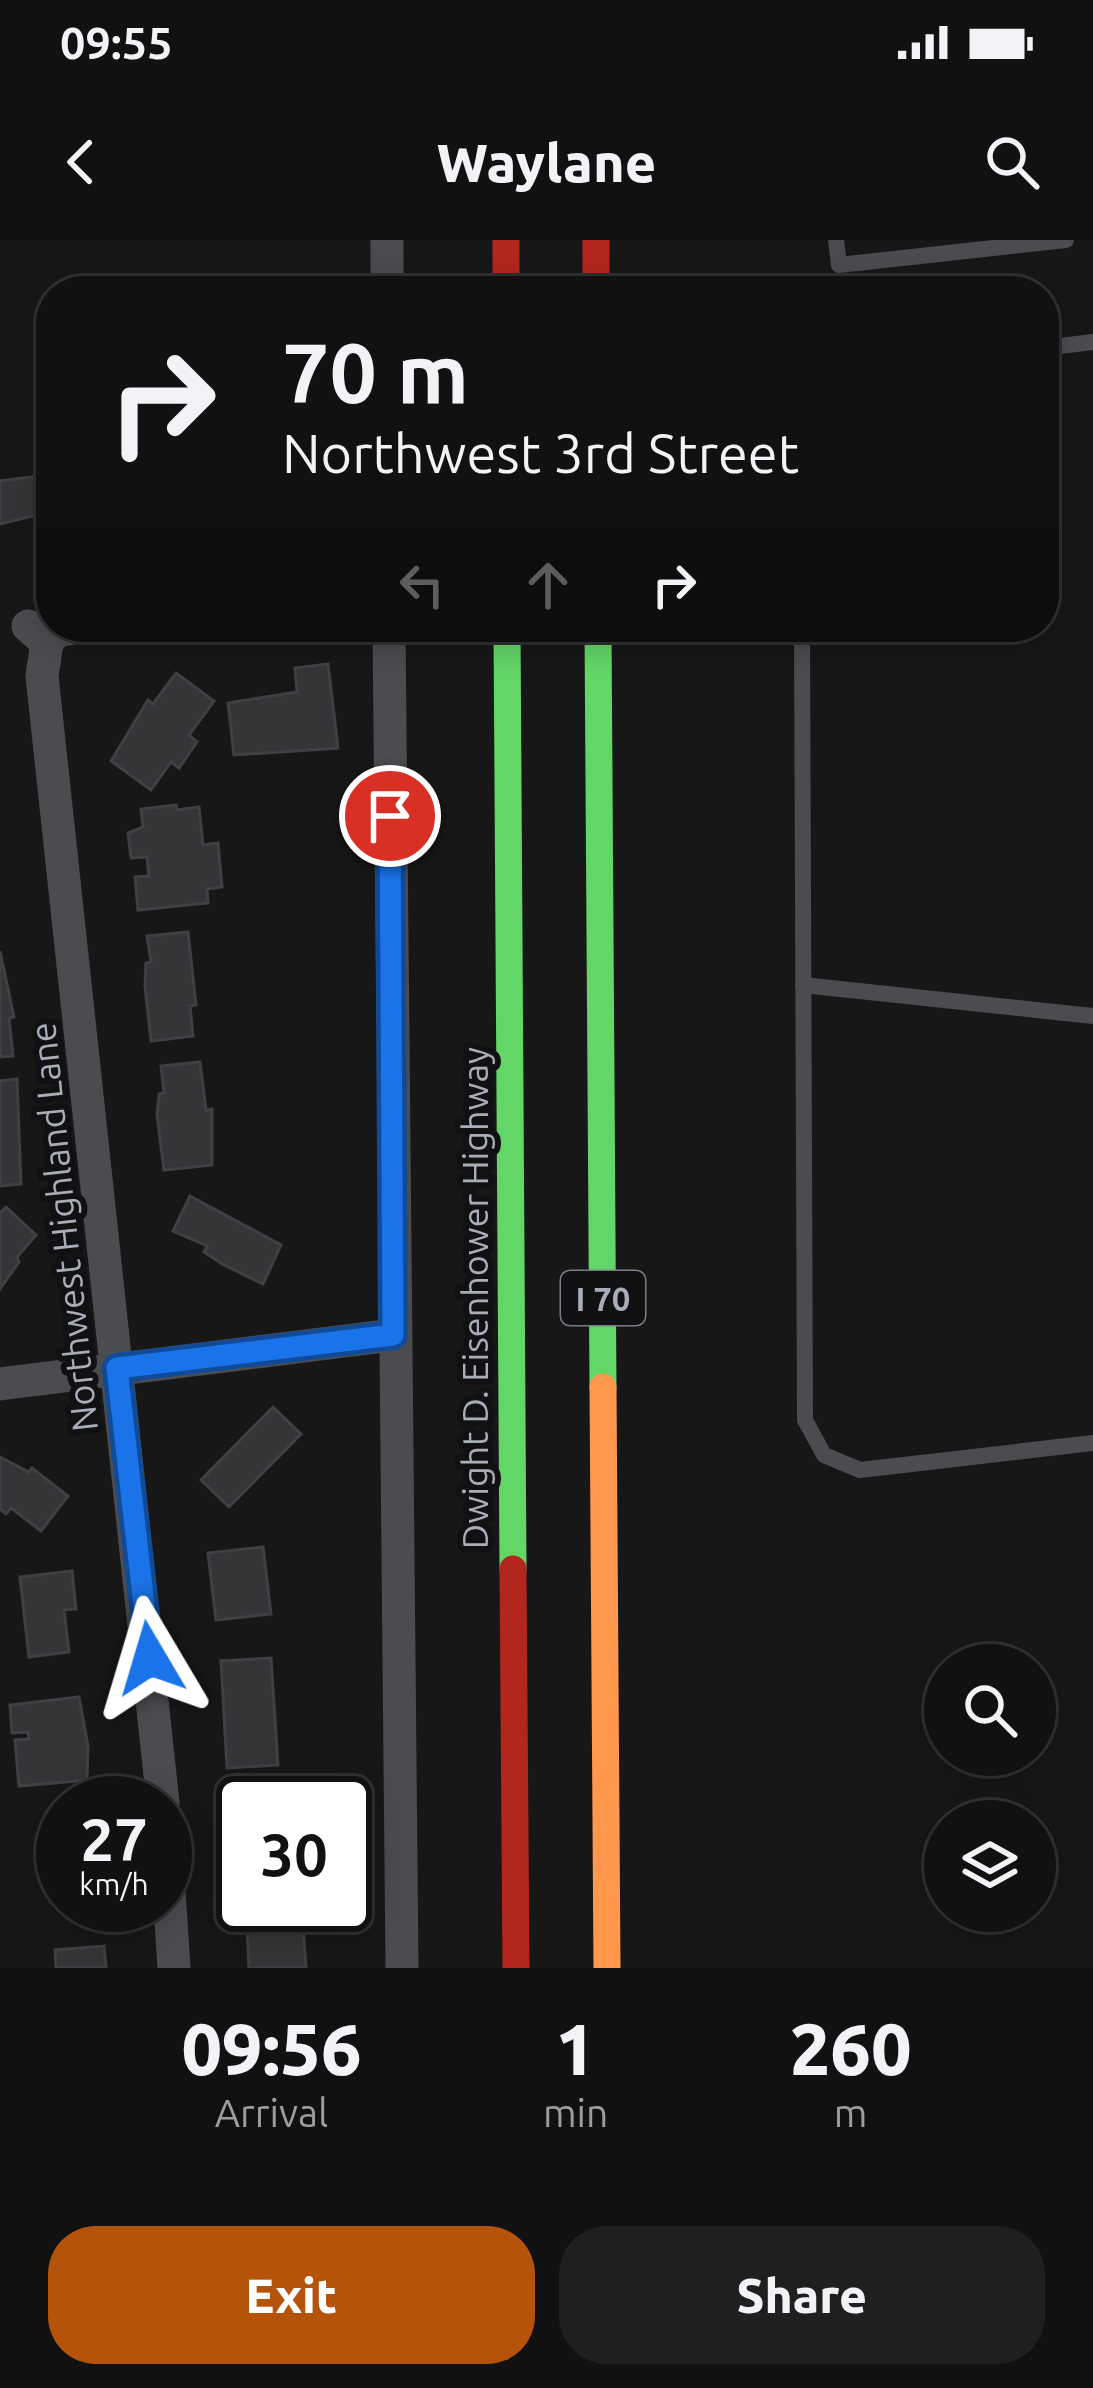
<!DOCTYPE html>
<html lang="en">
<head>
<meta charset="utf-8">
<style>
  body { margin:0; font-family:Ubuntu,sans-serif; background:#1e1f1f; color:#f1f3f6; height:100vh; display:flex; flex-direction:column; font-size:45px; white-space:nowrap }
  * { box-sizing:border-box; margin:0 }
  p { font-size:39px; color:#9c9d9f }
  .icon { flex:none; width:66px; height:66px; fill:none; stroke:currentColor; stroke-width:2; stroke-linecap:round; stroke-linejoin:round }
  .map { position:relative; height:1728px; overflow:hidden }
  .side { display:flex; flex-direction:column; background:#111; flex:1 }
  .side>* { flex:none }
  .hud { position:absolute; left:36px; top:36px; width:1023px; height:366px; border-radius:48px; box-shadow:0 6px 30px #0003,0 0 0 3px #303131; background:#111; color:#f1f3f6; overflow:hidden }
  .buttons { position:absolute; left:924px; top:1404px; display:grid; gap:24px }
  .buttons a { display:grid; place-items:center; width:132px; height:132px; border-radius:50%; background:#111; box-shadow:0 6px 30px #0003,0 0 0 3px #303131; font-size:60px }
  .speed { position:absolute; left:36px; top:1536px; display:flex; gap:24px; font-size:60px; font-weight:700; text-align:center }
  .speed>* { display:grid; place-content:center; width:156px; height:156px; border-radius:50%; background:#111; box-shadow:0 6px 30px #0003,0 0 0 3px #303131; line-height:1 }
  .speed small { font-size:30px; font-weight:400 }
  .speed .limit { border:6px solid #111; border-radius:18px; background:#fff; color:#111 }
  .pin { position:absolute; display:grid; place-items:center; width:102px; height:102px; color:#fff; margin:-51px; border:6px solid #fff; border-radius:50%; box-shadow:0 3px 12px #0007 }
  .me { position:absolute; width:132px; margin:-66px; rotate:353deg; stroke-linejoin:round; filter:drop-shadow(0 0 9px #0008) }
  .turn { display:flex; align-items:center; gap:42px; height:252px; padding:0 48px; font-size:54px }
  .turn .icon { width:156px; height:156px; stroke-width:2.5 }
  .turn b { display:block; font-size:84px; line-height:102px }
  .lanes { display:flex; align-items:center; height:114px; padding:0 48px; background:#0003; justify-content:center; gap:60px; direction:ltr }
  .lanes .off { opacity:.35 }
  .eta { display:flex; justify-content:space-evenly; align-items:center; height:204px; text-align:center }
  .eta b { font-size:72px; font-weight:800; line-height:84px }
  .action { display:flex; gap:24px; margin-top:auto; padding:24px 48px }
  .action a { flex:1; height:138px; border-radius:48px; background:#b45309; color:#fff; font-size:48px; font-weight:800; line-height:138px; text-align:center }
  .action a+a { background:#1e1f1f; color:#f1f3f6 }
  .status { display:flex; justify-content:space-between; align-items:center; height:84px; padding:0 60px; background:#111; direction:ltr }
  .status svg { height:33px; fill:currentColor }
  header { display:flex; justify-content:space-between; align-items:center; height:156px; padding:0 48px; background:#111; font-size:54px; font-weight:800 }
  .map>svg:first-child { display:block }
  .building { fill:#343537; stroke:#3f4043; stroke-width:3 }
  .lines { fill:none; stroke-linecap:round; stroke-linejoin:round }
  .lane { stroke:#4b4c50; stroke-width:16 }
  .street { stroke:#4b4c50; stroke-width:33 }
  .fast { stroke:#63d668; stroke-width:27 }
  .slow { stroke:#ff974d; stroke-width:27 }
  .jam { stroke:#b3261e; stroke-width:27 }
  .route-casing { stroke:#114b97; stroke-width:30 }
  .route { stroke:#1a73e8; stroke-width:21 }
  .labels { text-anchor:middle; dominant-baseline:central; stroke-width:12; stroke-linejoin:round; paint-order:stroke }
  .shield { fill:#111113; stroke:#7b7e86; stroke-width:3 }
  .shield-label { font-size:33px; font-weight:bold; fill:#a8adb8 }
  .street-label { font-size:36px; fill:#a8adb8; stroke:#111113 }
</style>
</head>
<body>
<div class="status"><b>09:55</b><svg viewBox="0 0 49 12"><path d="M0 12V9h3v3zM5 12V6h3v6zM10 12V3h3v9zM15 12V0h3v12zM26 1h20v11H26zM47 4h2v5h-2z"/></svg></div>
<header><svg class="icon" aria-label="back" viewBox="0 0 24 24"><path d="M15 5l-7 7 7 7"/></svg>Waylane<svg class="icon" aria-label="search" viewBox="0 0 24 24"><circle cx="10" cy="10" r="6"/><path d="M15 15l6 6"/></svg></header>
<div class="map">
<svg width="1093" height="1728" viewBox="0 0 1093 1728">
  <rect width="100%" height="100%" fill="#171717"/>
  <g class="building">
    <path d="M39,236L44,273L0,284V241Z"/>
    <path d="M328,424L338,508L234,515L228,463L297,452L295,428Z"/>
    <path d="M176,433L214,461L189,495L197,502L179,528L171,522L151,550L111,521L148,460L153,464Z"/>
    <path d="M176,565L177,570L199,567L203,605L218,603L222,647L207,649L208,663L138,670L135,637L149,636L147,617L131,618L128,593L143,587L141,569Z"/>
    <path d="M188,692L196,765L190,766L193,796L151,801L145,747L146,723L151,722L147,696Z"/>
    <path d="M0,711L14,777L9,778L13,816L0,817Z"/>
    <path d="M200,822L206,870L212,869V925L164,930L157,875L159,854L164,853L161,826Z"/>
    <path d="M17,839L21,944L0,946V841Z"/>
    <path d="M190,956L281,1005L263,1044L222,1024L204,1012L207,1006L173,991Z"/>
    <path d="M6,967L36,995L17,1017L19,1022L0,1049V973Z"/>
    <path d="M273,1167L301,1194L229,1267L201,1240Z"/>
    <path d="M0,1217L29,1232L32,1228L68,1256L41,1291L11,1268L6,1274L0,1269Z"/>
    <path d="M263,1307L271,1374L216,1380L208,1313Z"/>
    <path d="M72,1331L76,1369L64,1370L69,1412L29,1417L20,1337Z"/>
    <path d="M271,1418L278,1525L227,1528L221,1421Z"/>
    <path d="M79,1457L88,1506L87,1540L19,1546L15,1500L29,1499L28,1492L12,1493L10,1465Z"/>
    <path d="M281,1548L283,1563H243L241,1661L231,1553Z"/>
    <path d="M63,1582V1661L50,1662L43,1584Z"/>
    <path d="M303,1686L306,1728H249L247,1689Z"/>
    <path d="M104,1706L106,1728H56L55,1710Z"/>
  </g>
  <g class="lines">
    <g class="lane">
      <path d="M836,0L839,25L1066,0"/>
      <path d="M1044,108L1093,102"/>
      <path d="M802,387L805,1180L824,1215L860,1230L1093,1203"/>
      <path d="M803,745L1093,776"/>
    </g>
    <g class="street">
      <path d="M387,0V51"/>
      <path d="M28,386L47,403L56,391L80,387"/>
      <path d="M389,387L402,1728"/>
      <path d="M47,403L42,436L163,1563"/>
      <path d="M0,1144L393,1095"/>
      <path d="M165,1588L174,1728"/>
    </g>
    <g class="fast">
      <path d="M507,387L513,1329"/>
      <path d="M598,387L603,1147"/>
    </g>
    <path class="slow" d="M603,1147L607,1728"/>
    <g class="jam">
      <path d="M506,0V51"/>
      <path d="M596,0V51"/>
      <path d="M513,1329L516,1728"/>
    </g>
  </g>
  <g class="lines">
    <g class="route-casing">
      <path id="route" d="M150,1418L117,1128L393,1095L390,576"/>
    </g>
    <use href="#route" class="route"/>
  </g>
  <g class="labels">
    <rect class="shield" x="561" y="1031" width="84" height="54" rx="9"/>
    <g class="shield-label">
      <text x="603" y="1058">I 70</text>
    </g>
    <g class="street-label">
      <text transform="translate(63 987) rotate(-96)">Northwest Highland Lane</text>
      <text transform="translate(474 1058) rotate(-90)">Dwight D. Eisenhower Highway</text>
    </g>
  </g>
</svg>
<div class="buttons">
<a><svg class="icon" aria-label="search" viewBox="0 0 24 24"><circle cx="10" cy="10" r="6"/><path d="M15 15l6 6"/></svg></a>
<a><svg class="icon" aria-label="layers" viewBox="0 0 24 24"><path d="M12 4l9 5-9 5-9-5zM3 14l9 5 9-5"/></svg></a>
</div>
<div class="speed"><div>27<small>km/h</small></div><div class="limit">30</div></div>
<div class="pin" style="left:390px;top:576px;background:#d93025"><svg class="icon" aria-label="arrive" viewBox="0 0 24 24"><path d="M6 21V4h12l-3 4 3 4H6"/></svg></div>
<svg class="me" style="left:150px;top:1418px" viewBox="-20 -20 40 40"><path d="M0-17L14 15 0 8-14 15z" fill="#1a73e8" stroke="#fff" stroke-width="4"/></svg>
<div class="hud">
<div class="turn"><svg class="icon" aria-label="right" viewBox="0 0 24 24"><path d="M7 20v-9h11M14 6l5 5-5 5"/></svg><div><b>70 m</b>Northwest 3rd Street</div></div>
<div class="lanes"><svg class="icon off" aria-label="left" viewBox="0 0 24 24"><path d="M17 20v-9H6M10 6l-5 5 5 5"/></svg><svg class="icon off" aria-label="ahead" viewBox="0 0 24 24"><path d="M12 20V5M6 11l6-6 6 6"/></svg><svg class="icon" aria-label="right" viewBox="0 0 24 24"><path d="M7 20v-9h11M14 6l5 5-5 5"/></svg></div>
</div>
</div>
<section class="side">
<div class="eta">
<div><b>09:56</b><p>Arrival</p></div>
<div><b>1</b><p>min</p></div>
<div><b>260</b><p>m</p></div>
</div>
<div class="action"><a>Exit</a><a>Share</a></div>
</section>
</body>
</html>
